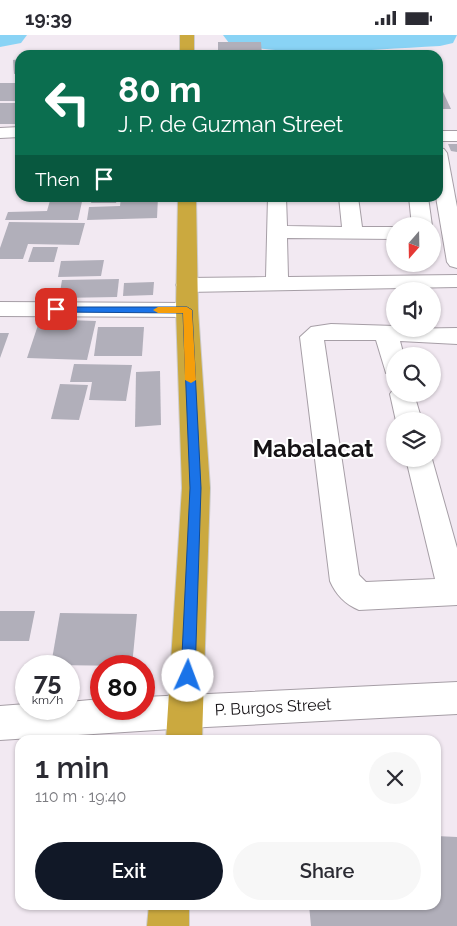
<!DOCTYPE html>
<html lang="en">
<head>
<meta charset="utf-8">
<style>
  body { margin:0; font-family:Raleway,sans-serif; background:#f7f7f7; color:#2b2b33; height:100vh; display:flex; flex-direction:column; font-size:19px; white-space:nowrap }
  * { box-sizing:border-box; margin:0 }
  p { font-size:16px; color:#7c7c81 }
  .icon { flex:none; width:28px; height:28px; fill:none; stroke:currentColor; stroke-width:2; stroke-linecap:round; stroke-linejoin:round }
  .map { position:relative; flex:1; overflow:hidden }
  .panel { position:absolute; left:15px; top:700px; width:426px; height:175px; display:flex; flex-direction:column; background:#fff; border-radius:15px; box-shadow:0 1px 4px #0004 }
  .panel>* { flex:none }
  .top-card { position:absolute; left:15px; top:15px; width:428px; height:152px; border-radius:15px; box-shadow:0 1px 4px #0004; background:#0b6e4f; color:#fff; overflow:hidden }
  .needle { width:32px; rotate:200deg }
  .controls { position:absolute; left:386px; top:182px; display:grid; gap:10px }
  .controls a { display:grid; place-items:center; width:55px; height:55px; border-radius:50%; background:#fff; box-shadow:0 1px 4px #0004; font-size:25px }
  .speed { position:absolute; left:15px; top:620px; display:flex; gap:10px; font-size:25px; font-weight:700; text-align:center }
  .speed>* { display:grid; place-content:center; width:65px; height:65px; border-radius:50%; background:#fff; box-shadow:0 1px 4px #0004; line-height:1 }
  .speed small { font-size:12px; font-weight:400 }
  .speed .limit { border:8px solid #d22; background:#fff; color:#111 }
  .pin { position:absolute; display:grid; place-items:center; width:42px; height:42px; color:#fff; margin:-21px; border-radius:10px; box-shadow:0 2px 8px #0006 }
  .me { position:absolute; width:55px; margin:-28px; rotate:2deg; stroke-linejoin:round; filter:drop-shadow(0 0 4px #0008) }
  .turn { display:flex; align-items:center; gap:18px; height:105px; padding:0 20px; font-size:22px }
  .turn .icon { width:65px; height:65px; stroke-width:2.5 }
  .turn b { display:block; font-size:35px; line-height:42px }
  .then { display:flex; align-items:center; height:48px; padding:0 20px; background:#0003; gap:10px; font-size:19px }
  .round { display:grid; place-items:center; flex:none; width:52px; height:52px; border-radius:26px; background:#f7f7f7 }
  .summary { display:flex; align-items:center; justify-content:space-between; height:85px; padding:0 20px }
  h1 { font-size:30px; font-weight:600; line-height:38px }
  .primary-button { display:flex; gap:10px; margin-top:auto; padding:10px 20px }
  .primary-button a { flex:1; height:58px; border-radius:30px; background:#111827; color:#fff; font-size:20px; font-weight:600; line-height:58px; text-align:center }
  .primary-button a+a { background:#f7f7f7; color:#2b2b33 }
  .status { display:flex; justify-content:space-between; align-items:center; height:35px; padding:0 25px; background:#fff; direction:ltr }
  .status svg { height:14px; fill:currentColor }
  .map>svg:first-child { display:block }
  .lines { fill:none; stroke-linecap:round; stroke-linejoin:round }
  .river { fill:#89d3f5; fill-rule:evenodd }
  .building { fill:#b1afba }
  .minor-casing { stroke:#a69ea6; stroke-width:2 }
  .highway-casing { stroke:#cccbcc; stroke-width:2 }
  .minor { fill:#fff; fill-rule:evenodd }
  .highway { fill:#cba93f; fill-rule:evenodd }
  .route { fill:#1a73e8; stroke:#114b97 }
  .slow { fill:#f59e0b }
  .labels { text-anchor:middle; dominant-baseline:central; stroke-width:4; stroke-linejoin:round; paint-order:stroke }
  .near-street-label { font-size:16px; fill:#151215; stroke:#fff }
  .town-label { font-size:24px; font-weight:bold; fill:#151215; stroke:#fff }
</style>
</head>
<body>
<div class="status"><b>19:39</b><svg viewBox="0 0 49 12"><path d="M0 12V9h3v3zM5 12V6h3v6zM10 12V3h3v9zM15 12V0h3v12zM26 1h20v11H26zM47 4h2v5h-2z"/></svg></div>
<div class="map">
<svg width="457" height="891" viewBox="0 0 457 891">
  <rect width="100%" height="100%" fill="#f2e9f2"/>
  <g class="lines">
    <g class="river">
      <path d="M0,0H27L21,8L0,12Z"/>
      <path d="M223,0H457L453,8L440,11C373,14 294,24 229,8Z"/>
    </g>
  </g>
  <g class="building">
    <path d="M218,7H261L262,20H218Z"/>
    <path d="M20,24V38L14,39L13,25Z"/>
    <path d="M438,46L451,74H438Z"/>
    <rect x="0" y="48" width="20" height="18"/>
    <rect x="0" y="68" width="20" height="21"/>
    <path d="M448,109H457V117L451,116Z"/>
    <path d="M51,162H83L78,185H5L8,177L47,176Z"/>
    <path d="M93,162H118L116,168H91Z"/>
    <path d="M121,162H158L157,183L87,185L89,172L120,171Z"/>
    <path d="M9,187L85,188L79,210L28,209L23,224H0V213Z"/>
    <path d="M33,212H58L54,227H28Z"/>
    <path d="M104,225L101,241L58,242L61,226Z"/>
    <path d="M119,244L117,262L59,263L62,245Z"/>
    <path d="M154,247L153,260L123,261L124,248Z"/>
    <path d="M40,284L96,286L87,325L27,323Z"/>
    <path d="M98,292H144L142,321H94Z"/>
    <path d="M0,298H9L0,323Z"/>
    <path d="M74,329L132,330L126,366L89,365L92,347H70Z"/>
    <path d="M160,336L161,390L135,392L136,337Z"/>
    <path d="M60,349L88,350L79,385L51,384Z"/>
    <path d="M0,576H35L29,606H0Z"/>
    <path d="M60,578L137,579L132,631L51,630Z"/>
    <path d="M436,801L457,802V891H311L309,870H436Z"/>
  </g>
  <g class="lines">
    <g class="minor-casing">
      <g id="minor">
        <path d="M20,92V102L0,103V93Z"/>
        <rect x="438" y="96" width="19" height="10"/>
        <path d="M438,113L444,114L447,118L457,172V233L450,231L447,227L436,162Z"/>
        <path d="M268,162H286L287,191L342,192L339,162H358L362,192H395V204L287,203L288,242L457,240V252L187,257L179,255L176,250L179,245L187,243L266,242Z"/>
        <path d="M409,162H428L432,191H412Z"/>
        <path d="M0,267L187,268L195,270L198,275L195,280L187,282L0,281Z"/>
        <path d="M331,289L395,291V294L457,293V309L400,306L404,321H395V340L386,338L376,305H324L359,540L366,547L435,544L406,424H432L457,513V570L359,575C345,569 336,560 330,546L300,302L311,292Z"/>
        <path d="M395,352V359H414L422,386H396L390,359Z"/>
        <path d="M457,647V679L187,693L0,705V671L26,669V674H69V667L101,664V674H144V662Z"/>
      </g>
    </g>
    <g class="highway-casing">
      <g id="highway">
        <rect x="180" y="0" width="14" height="20"/>
        <path d="M178,162H196L198,275L210,453L202,705H166L182,453L176,275Z"/>
        <path d="M149,870H189V891H147Z"/>
      </g>
    </g>
    <use href="#minor" class="minor"/>
    <use href="#highway" class="highway"/>
  </g>
  <path class="route" d="M53,272H187L192,275L201,453L195,641L193,646L188,648L183,646L181,641L190,453L183,278L56,277L52,274Z"/>
  <path class="slow" d="M187,272L192,275L196,345L191,348L185,345L183,278H158L153,275L158,272Z"/>
  <g class="labels">
    <g class="near-street-label">
      <text transform="translate(273 672) rotate(-3)">P. Burgos Street</text>
    </g>
    <g class="town-label">
      <text x="313" y="413">Mabalacat</text>
    </g>
  </g>
</svg>
<div class="controls">
<a><svg class="needle" viewBox="-14 -14 28 28"><path d="M0-13l5 13h-10z" fill="#e53935"/><path d="M0 13l5-13h-10z" fill="#7c7c81"/></svg></a>
<a><svg class="icon" aria-label="sound" viewBox="0 0 24 24"><path d="M4 9h4l5-4v14l-5-4H4zM17 9q2 3 0 6"/></svg></a>
<a><svg class="icon" aria-label="search" viewBox="0 0 24 24"><circle cx="10" cy="10" r="6"/><path d="M15 15l6 6"/></svg></a>
<a><svg class="icon" aria-label="layers" viewBox="0 0 24 24"><path d="M12 4l9 5-9 5-9-5zM3 14l9 5 9-5"/></svg></a>
</div>
<div class="speed"><div>75<small>km/h</small></div><div class="limit">80</div></div>
<div class="pin" style="left:56px;top:274px;background:#d93025"><svg class="icon" aria-label="arrive" viewBox="0 0 24 24"><path d="M6 21V4h12l-3 4 3 4H6"/></svg></div>
<svg class="me" style="left:188px;top:641px" viewBox="-20 -20 40 40"><circle r="19" fill="#fff"/><path d="M0-13L10 11 0 6-10 11z" fill="#1a73e8"/></svg>
<div class="top-card">
<div class="turn"><svg class="icon" aria-label="left" viewBox="0 0 24 24"><path d="M17 20v-9H6M10 6l-5 5 5 5"/></svg><div><b>80 m</b>J. P. de Guzman Street</div></div>
<div class="then">Then<svg class="icon" aria-label="arrive" viewBox="0 0 24 24"><path d="M6 21V4h12l-3 4 3 4H6"/></svg></div>
</div>
<section class="panel">
<div class="summary"><div><h1>1 min</h1><p>110 m · 19:40</p></div><a class="round"><svg class="icon" aria-label="close" viewBox="0 0 24 24"><path d="M6 6l12 12M18 6L6 18"/></svg></a></div>
<div class="primary-button"><a>Exit</a><a>Share</a></div>
</section>
</div>
</body>
</html>
